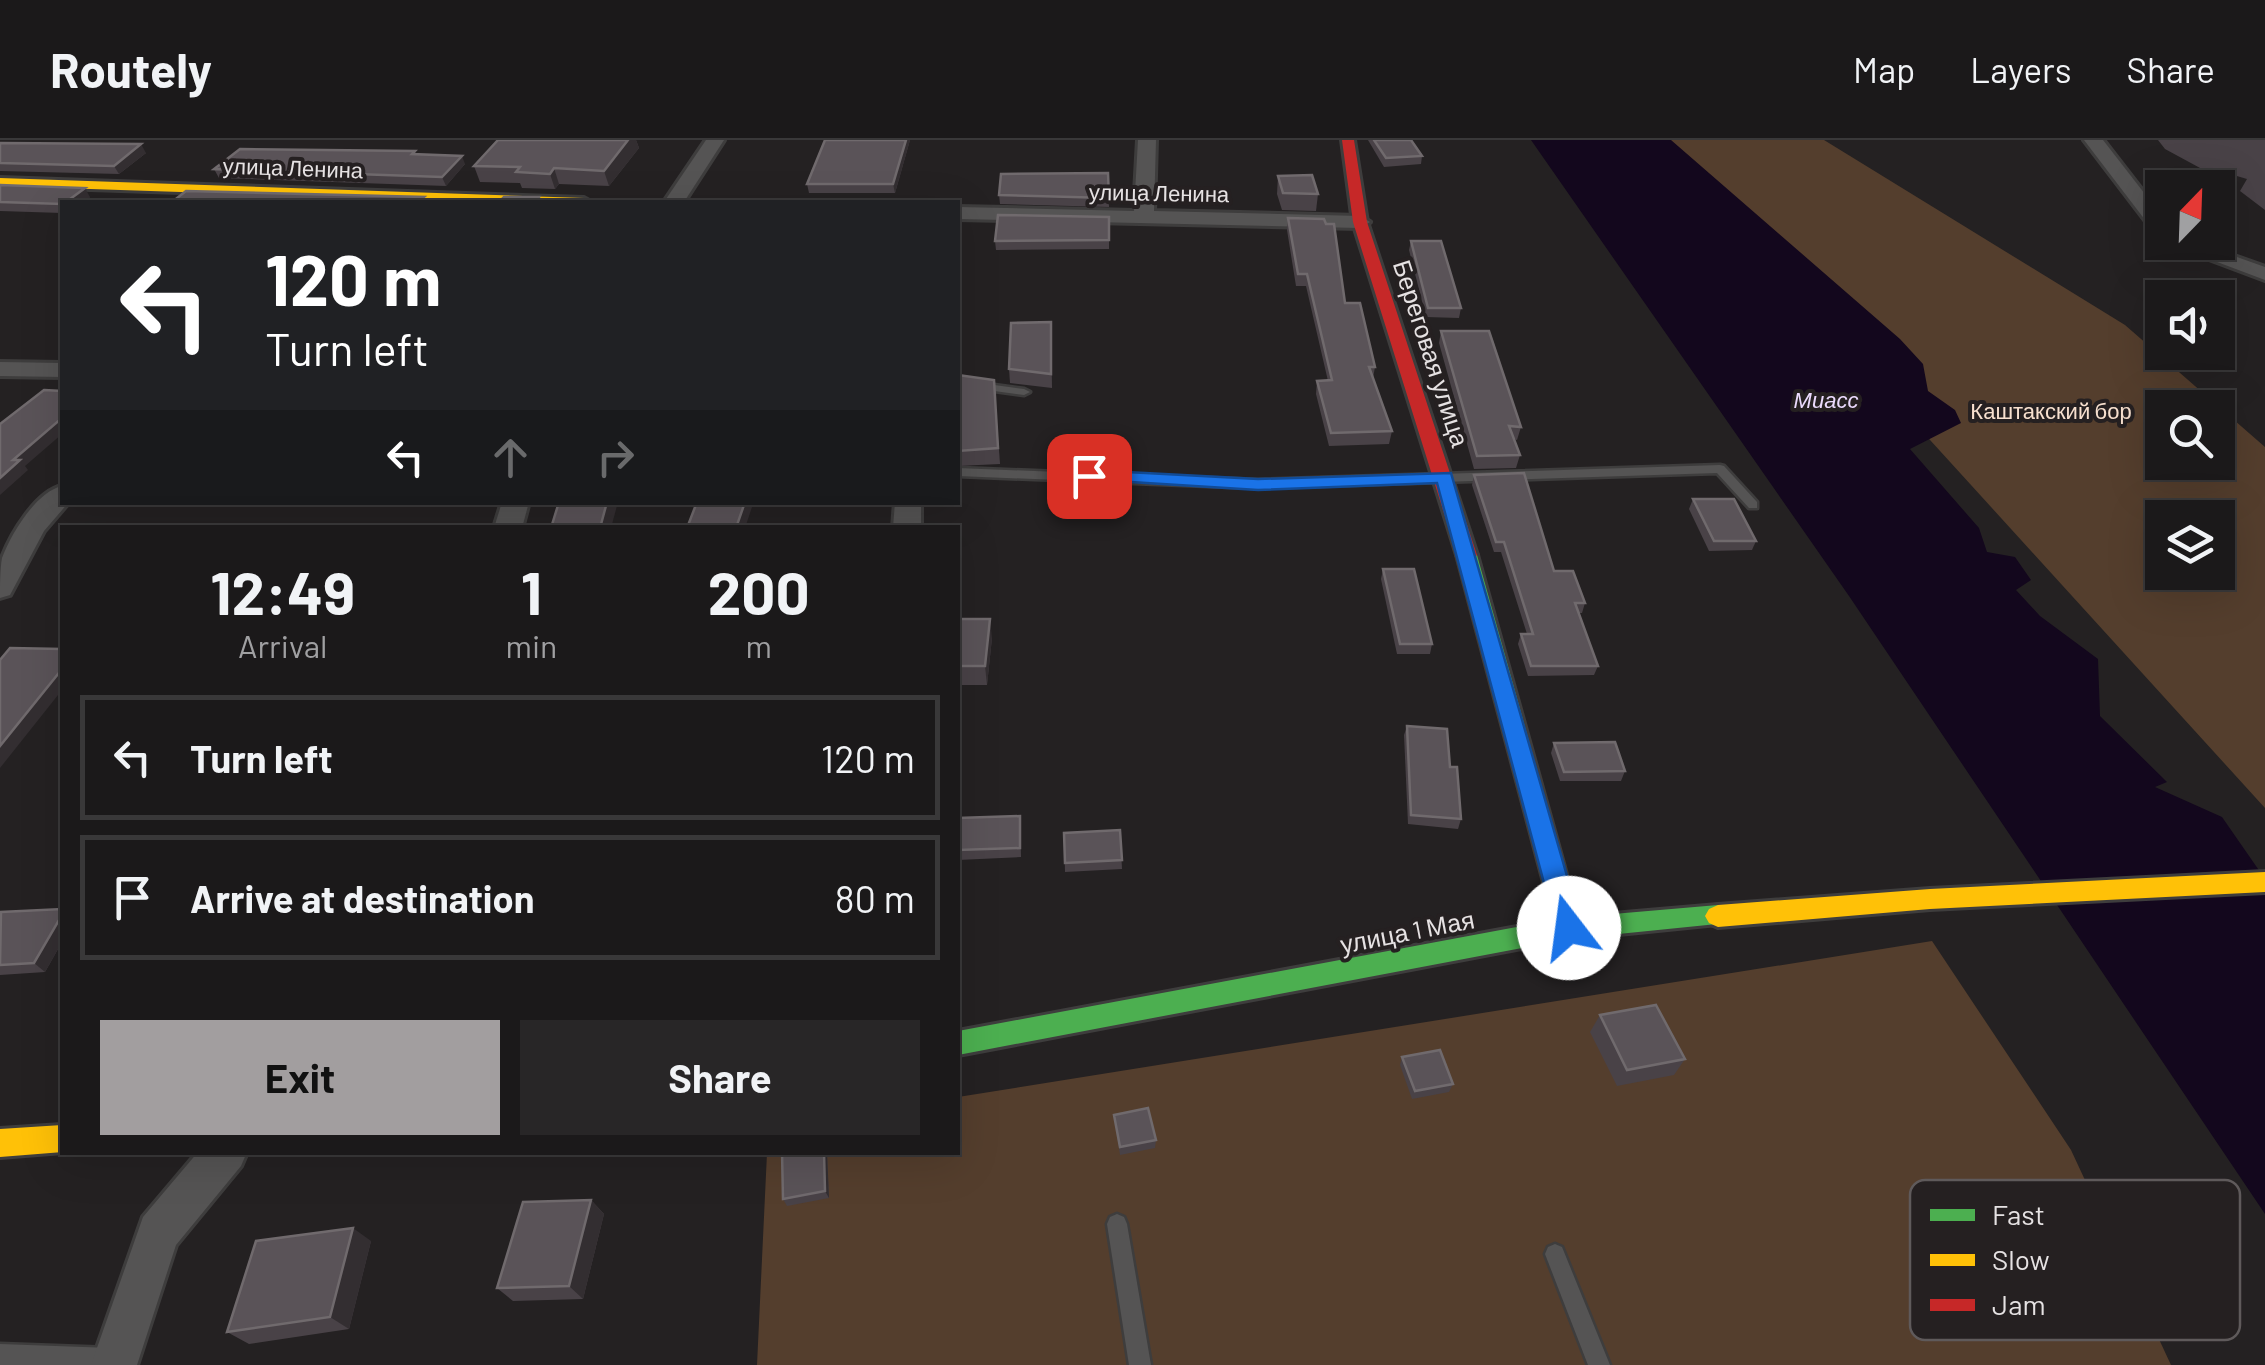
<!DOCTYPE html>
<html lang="en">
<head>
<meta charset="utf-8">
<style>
  body { margin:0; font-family:Barlow,sans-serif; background:#282627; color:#f1f3f6; height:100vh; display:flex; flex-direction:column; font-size:38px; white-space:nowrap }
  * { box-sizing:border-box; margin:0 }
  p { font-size:32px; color:#a0a0a2 }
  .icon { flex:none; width:55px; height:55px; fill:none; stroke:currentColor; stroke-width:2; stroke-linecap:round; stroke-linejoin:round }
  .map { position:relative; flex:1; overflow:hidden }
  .drawer { position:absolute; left:60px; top:385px; width:900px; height:630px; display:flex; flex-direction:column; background:#1b191a; border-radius:0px; box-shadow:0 10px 40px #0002,0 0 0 2px #393839 }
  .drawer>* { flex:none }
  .top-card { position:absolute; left:60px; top:60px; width:900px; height:305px; border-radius:0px; box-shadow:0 10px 40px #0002,0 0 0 2px #393839; background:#202124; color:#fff; overflow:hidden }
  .needle { width:65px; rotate:23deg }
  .controls { position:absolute; left:2145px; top:30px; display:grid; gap:20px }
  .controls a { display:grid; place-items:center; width:90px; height:90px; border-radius:0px; background:#1b191a; box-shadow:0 10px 40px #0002,0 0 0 2px #393839; font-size:50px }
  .pin { position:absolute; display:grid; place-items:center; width:85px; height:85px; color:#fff; margin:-42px; border-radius:20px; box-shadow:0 5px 15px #0006 }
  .me { position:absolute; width:110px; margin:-55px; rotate:345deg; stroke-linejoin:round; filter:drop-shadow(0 0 8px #0008) }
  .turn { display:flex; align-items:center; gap:35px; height:210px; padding:0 40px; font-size:45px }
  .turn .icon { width:130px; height:130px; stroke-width:2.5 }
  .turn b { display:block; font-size:70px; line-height:85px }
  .lanes { display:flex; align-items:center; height:95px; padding:0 40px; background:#0003; justify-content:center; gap:50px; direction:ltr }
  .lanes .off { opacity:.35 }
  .eta { display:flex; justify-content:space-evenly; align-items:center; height:170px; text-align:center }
  .eta b { font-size:60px; font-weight:700; line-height:70px }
  .button { display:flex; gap:20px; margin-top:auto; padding:20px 40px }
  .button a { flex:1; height:115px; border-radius:0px; background:#a29e9f; color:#111; font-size:40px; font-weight:700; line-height:115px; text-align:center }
  .button a+a { background:#282627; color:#f1f3f6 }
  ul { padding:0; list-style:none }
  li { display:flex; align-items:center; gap:30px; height:125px; margin:0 20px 15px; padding:0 20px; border:5px solid #393839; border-radius:0px }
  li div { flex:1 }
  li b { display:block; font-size:38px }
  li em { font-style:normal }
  header { display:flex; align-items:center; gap:60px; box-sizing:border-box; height:140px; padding:0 50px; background:#1b191a; border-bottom:2px solid #393839 }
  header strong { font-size:48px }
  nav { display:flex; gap:55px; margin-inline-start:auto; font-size:35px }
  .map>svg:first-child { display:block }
  .green { fill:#543e2d; fill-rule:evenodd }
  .water { fill:#13071d }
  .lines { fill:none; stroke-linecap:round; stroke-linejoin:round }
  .lane-casing { stroke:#3e3d3d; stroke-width:5 }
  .street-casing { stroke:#3e3d3d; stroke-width:6 }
  .fast-casing { stroke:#3e3d3d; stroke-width:6 }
  .slow-casing { stroke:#3e3d3d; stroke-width:6 }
  .jam-casing { stroke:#3e3d3d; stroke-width:6 }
  .lane { fill:#555454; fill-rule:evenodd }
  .street { fill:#555454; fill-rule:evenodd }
  .fast { fill:#4caf50; fill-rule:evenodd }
  .slow { fill:#ffc107; fill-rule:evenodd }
  .jam { fill:#c62828; fill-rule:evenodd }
  .wall { fill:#494247 }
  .shaded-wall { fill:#332e31 }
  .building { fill:#5a5358; stroke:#706a6d; stroke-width:2.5 }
  .route { fill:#1a73e8; stroke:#114b97; stroke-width:2.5 }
  .labels { text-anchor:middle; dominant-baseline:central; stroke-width:8; stroke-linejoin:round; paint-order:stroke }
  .far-street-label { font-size:22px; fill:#e6e2e3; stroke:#252021 }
  .far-water-label { font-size:22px; font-style:italic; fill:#ebdafd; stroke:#252021 }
  .far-park-label { font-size:22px; fill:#f7e0cf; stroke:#252021 }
  .street-label { font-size:25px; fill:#e6e2e3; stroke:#252021 }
  .key { fill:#252021; stroke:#5f5a5b; stroke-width:2.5 }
  .key-label { font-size:28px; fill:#e6e2e3 }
</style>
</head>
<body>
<header>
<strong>Routely</strong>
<nav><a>Map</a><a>Layers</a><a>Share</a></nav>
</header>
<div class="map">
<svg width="2265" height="1225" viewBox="0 0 2265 1225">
  <rect width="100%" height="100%" fill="#242122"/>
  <g class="green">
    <path d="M1657,0H1824L2125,185L2265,307V668ZM2162,268H2218V322H2162ZM2162,378H2218V432H2162Z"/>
    <path d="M1932,801L2071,1010L2171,1225H757L767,1013L958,1012V957Z"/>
  </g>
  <path class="water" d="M1531,0H1671L1900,199L1923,224L1928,251L1955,270L1961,283L1910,309L1979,388L1987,412L2015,417L2031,440L2016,450L2040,476L2098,519L2100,576L2167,642L2155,647L2222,677L2265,739V1074L1849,456Z"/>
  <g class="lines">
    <g class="lane-casing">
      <g id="lane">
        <path d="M958,240L1024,249L1030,252L1024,255L958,246Z"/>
        <path d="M1720,325L1724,326L1757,362V368H1749L1717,333L1258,348L958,336V328L1258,340Z"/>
        <path d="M1117,1074L1124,1077L1127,1084L1151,1225H1129L1107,1084L1110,1077Z"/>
        <path d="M1555,1104L1562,1107L1610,1225H1588L1545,1114L1548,1107Z"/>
        <path d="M0,1204L111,1208L119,1211L122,1219L119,1225H0Z"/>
      </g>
    </g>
    <g class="street-casing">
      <g id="street">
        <path d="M706,0H724L684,62H664Z"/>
        <path d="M1138,0H1156L1154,71L1360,76L1370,82L1360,88L958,79V67L1134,71Z"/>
        <path d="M2084,0H2103L2162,76V95L2155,93Z"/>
        <path d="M2164,102H2195L2265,127V140Z"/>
        <path d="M0,222L62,223V237L0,236Z"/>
        <path d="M62,346V362H69L44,391L10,455L0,458C0,445 0,429 2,418C11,394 36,352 62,346Z"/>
        <path d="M502,362H529L522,388H494Z"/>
        <path d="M895,362H921V388H893Z"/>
        <path d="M198,1012H247L241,1026L176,1105L137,1225H91L143,1077Z"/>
      </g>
    </g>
    <g class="fast-casing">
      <path id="fast" d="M1467,409L1477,415L1578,777L1718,765L1727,769L1731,776L1727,783L1569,799L958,915V891L1554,780L1457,415Z"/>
    </g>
    <g class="slow-casing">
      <g id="slow">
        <path d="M0,38L584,58L591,62H478L0,46Z"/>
        <path d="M2265,732V752L1930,769L1718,787L1709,783L1705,776L1709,769L1718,765L1930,749Z"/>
        <path d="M62,985L63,1012L0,1017V989Z"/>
      </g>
    </g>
    <g class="jam-casing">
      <path id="jam" d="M1342,0H1354L1367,82L1477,415L1474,419L1467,421L1457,415L1353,82Z"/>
    </g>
    <use href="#lane" class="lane"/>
    <use href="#street" class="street"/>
    <use href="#fast" class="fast"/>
    <use href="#slow" class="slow"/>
    <use href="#jam" class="jam"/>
  </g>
  <g class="wall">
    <path d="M498,0H636L639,8L609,46L559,44L555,49L522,48L520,43L480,42L474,26Z"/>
    <path d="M825,0H910L895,53H809L807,44Z"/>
    <path d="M1368,0H1411L1422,16L1421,24L1384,27Z"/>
    <path d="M2158,0H2265V70L2240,51L2247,39L2230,34L2213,35L2165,9Z"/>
    <path d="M0,3L146,13L119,34L0,31Z"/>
    <path d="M415,11L416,14L465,24L446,46L219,38L214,29Z"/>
    <path d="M1108,33L1109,67L1000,64L999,55Z"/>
    <path d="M1278,36L1318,54L1316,71L1282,70L1277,54Z"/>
    <path d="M0,45L90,57L83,62H62V73L0,71Z"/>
    <path d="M1109,77V109L996,110L995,101Z"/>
    <path d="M1288,78L1345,163L1375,227L1373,238L1392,291L1389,304L1329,306L1316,254L1317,241H1328L1306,146H1296L1287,90Z"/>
    <path d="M1411,101L1461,168L1459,178L1426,177L1409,110Z"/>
    <path d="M1051,182L1052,248L1010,243L1009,229Z"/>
    <path d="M1441,191L1521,287L1517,300L1514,299L1520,315L1516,328L1474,329L1439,203Z"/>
    <path d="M958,235L994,240L1000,324L958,326Z"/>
    <path d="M1474,335L1554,431L1585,463L1582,473H1579L1598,526L1594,535L1528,536L1518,504L1521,494H1527L1501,412H1494L1472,345Z"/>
    <path d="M1693,359L1756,401L1752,410L1709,411L1689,369Z"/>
    <path d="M1383,429L1432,504L1430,514H1397L1381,439Z"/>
    <path d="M958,479L992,498L987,545H958Z"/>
    <path d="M1407,586L1450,627L1461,679L1458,689L1408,684L1404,595Z"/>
    <path d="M1554,603L1625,631L1621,641H1560L1551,613Z"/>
    <path d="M1020,676L1021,717L958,720V678Z"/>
    <path d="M1120,690L1122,729L1065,732L1064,693Z"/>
    <path d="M62,769V802L45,832L0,835V774Z"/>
    <path d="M1600,875L1685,919L1674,935L1617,946L1590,892Z"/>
    <path d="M1402,917L1453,944L1449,952L1412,959L1400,925Z"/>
    <path d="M1114,975L1156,1000L1155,1008L1120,1015Z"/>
    <path d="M782,1012H827L829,1058L787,1066L783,1059Z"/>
    <path d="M591,1060L604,1074L583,1159L513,1161L497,1148Z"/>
    <path d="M371,1101L349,1189L249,1204L227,1192Z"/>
  </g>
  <g class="shaded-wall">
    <path d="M628,0H636L639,8L609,46L604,31Z"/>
    <path d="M906,0H910L895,53L893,44Z"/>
    <path d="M141,4L146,13L119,34L114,26Z"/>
    <path d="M462,16L465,24L446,46L442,37Z"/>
    <path d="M554,28L559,44L555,49L550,34Z"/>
    <path d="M85,48L90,57L83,62H66Z"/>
    <path d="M62,278V294L25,326L28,330L0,355V338L13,320Z"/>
    <path d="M607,362H618L611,388H600Z"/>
    <path d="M745,362H751L752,367L745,388H736Z"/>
    <path d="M990,479L992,498L987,545L985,526Z"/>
    <path d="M62,529V550L0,628V606Z"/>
    <path d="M62,775V802L45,832L34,823Z"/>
    <path d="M824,1012H827L829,1058L825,1051Z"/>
    <path d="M591,1060L604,1074L583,1159L569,1146Z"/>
    <path d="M353,1088L371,1101L349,1189L330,1177Z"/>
  </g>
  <g class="building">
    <path d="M498,0H628L604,31L554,28L550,34L516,32L520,27L474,26Z"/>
    <path d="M825,0H906L893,44H807Z"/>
    <path d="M1374,0H1411L1422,16L1386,18Z"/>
    <path d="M0,3L141,4L114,26L0,23Z"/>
    <path d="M240,9L415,11L412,14L462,16L442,37L214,29Z"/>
    <path d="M1108,33L1109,58L999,55L1001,34Z"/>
    <path d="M1312,35L1318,54L1283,53L1278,36Z"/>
    <path d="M0,45L85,48L66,62H62V64L0,62Z"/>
    <path d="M186,51L424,57L418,62H172Z"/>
    <path d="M504,57H539L535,62H499Z"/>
    <path d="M998,75L1109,77V100L995,101Z"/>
    <path d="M1288,78L1324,79L1326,84H1334L1345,163H1360L1375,227H1369L1392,291L1331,293L1317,241L1332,240L1307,134H1298Z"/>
    <path d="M1411,101H1441L1461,168H1428Z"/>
    <path d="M1051,182V234L1009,229L1011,183Z"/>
    <path d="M1441,191H1489L1521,287L1509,286L1520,315L1477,316Z"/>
    <path d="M958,235L994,240L998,308L958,311Z"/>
    <path d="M44,250L62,251V278L13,320H20L0,338V284Z"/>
    <path d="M1524,333L1554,431H1573L1585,463H1575L1598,526H1531L1521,494H1533L1504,402H1496L1474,335Z"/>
    <path d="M1693,359H1734L1756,401H1714Z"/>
    <path d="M559,362H607L600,388H551Z"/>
    <path d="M697,362H745L736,388H687Z"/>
    <path d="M1383,429H1414L1432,504H1400Z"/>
    <path d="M958,479H990L985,526H958Z"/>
    <path d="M10,508L62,509V529L0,606V520Z"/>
    <path d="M1407,586L1447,589L1450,627H1457L1461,679L1411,675Z"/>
    <path d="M1615,602L1625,631L1564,632L1554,603Z"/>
    <path d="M1020,676V708L958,710V678Z"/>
    <path d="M1120,690L1122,720L1065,723L1064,693Z"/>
    <path d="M62,769V775L34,823L0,825L1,772Z"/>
    <path d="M1656,865L1685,919L1627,930L1600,875Z"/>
    <path d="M1440,910L1453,944L1415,951L1402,917Z"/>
    <path d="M1148,968L1156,1000L1120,1007L1114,975Z"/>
    <path d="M782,1012H824L825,1051L783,1059Z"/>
    <path d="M591,1060L569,1146L497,1148L523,1062Z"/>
    <path d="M353,1088L330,1177L227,1192L256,1101Z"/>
  </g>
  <path class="route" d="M1089,330L1258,339L1451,333L1582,788L1578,796H1560L1556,788L1437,343L1258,350L1083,339V332Z"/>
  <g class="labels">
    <g class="far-street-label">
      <text transform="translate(293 27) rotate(2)">улица Ленина</text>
      <text transform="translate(1159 52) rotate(1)">улица Ленина</text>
    </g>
    <g class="far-water-label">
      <text x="1826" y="259">Миасс</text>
    </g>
    <g class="far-park-label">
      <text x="2051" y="270">Каштакский бор</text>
    </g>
    <g class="street-label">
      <text transform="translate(1432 213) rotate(72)">Береговая улица</text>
      <text transform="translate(1407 791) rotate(-11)">улица 1 Мая</text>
    </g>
  </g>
  <rect x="1910" y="1040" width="330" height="160" rx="15" class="key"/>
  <rect x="1930" y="1069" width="45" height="12" fill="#4caf50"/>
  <rect x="1930" y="1114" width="45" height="12" fill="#ffc107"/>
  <rect x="1930" y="1159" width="45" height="12" fill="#c62828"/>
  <g class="key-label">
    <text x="1992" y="1085">Fast</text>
    <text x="1992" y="1130">Slow</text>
    <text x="1992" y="1175">Jam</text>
  </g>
</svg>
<div class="controls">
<a><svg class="needle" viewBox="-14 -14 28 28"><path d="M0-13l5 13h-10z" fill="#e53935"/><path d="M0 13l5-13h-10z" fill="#a0a0a2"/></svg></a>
<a><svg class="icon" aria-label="sound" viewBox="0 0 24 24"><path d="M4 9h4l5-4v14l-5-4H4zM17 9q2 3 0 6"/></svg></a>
<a><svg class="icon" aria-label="search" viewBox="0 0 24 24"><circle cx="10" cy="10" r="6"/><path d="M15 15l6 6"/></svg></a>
<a><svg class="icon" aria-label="layers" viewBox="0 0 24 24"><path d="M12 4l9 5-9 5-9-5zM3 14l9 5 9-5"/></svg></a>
</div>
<div class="pin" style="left:1089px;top:336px;background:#d93025"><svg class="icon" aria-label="arrive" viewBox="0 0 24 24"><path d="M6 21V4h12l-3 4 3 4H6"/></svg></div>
<svg class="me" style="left:1569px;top:788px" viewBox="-20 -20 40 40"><circle r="19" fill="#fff"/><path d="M0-13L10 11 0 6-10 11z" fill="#1a73e8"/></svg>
<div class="top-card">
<div class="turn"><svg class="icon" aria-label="left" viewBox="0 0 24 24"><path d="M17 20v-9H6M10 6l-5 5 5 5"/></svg><div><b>120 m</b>Turn left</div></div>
<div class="lanes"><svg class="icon" aria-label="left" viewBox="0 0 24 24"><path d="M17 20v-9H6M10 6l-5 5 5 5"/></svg><svg class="icon off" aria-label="ahead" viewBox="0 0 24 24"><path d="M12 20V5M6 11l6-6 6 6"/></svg><svg class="icon off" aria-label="right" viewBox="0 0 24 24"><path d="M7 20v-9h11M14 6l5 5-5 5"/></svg></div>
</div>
<section class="drawer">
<div class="eta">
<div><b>12:49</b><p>Arrival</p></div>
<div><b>1</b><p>min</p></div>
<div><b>200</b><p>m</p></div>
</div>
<ul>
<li><svg class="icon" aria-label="left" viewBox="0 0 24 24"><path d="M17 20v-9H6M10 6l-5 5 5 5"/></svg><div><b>Turn left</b></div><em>120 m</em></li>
<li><svg class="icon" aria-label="arrive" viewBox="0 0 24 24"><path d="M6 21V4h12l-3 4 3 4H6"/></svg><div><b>Arrive at destination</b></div><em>80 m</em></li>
</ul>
<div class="button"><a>Exit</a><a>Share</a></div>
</section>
</div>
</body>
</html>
